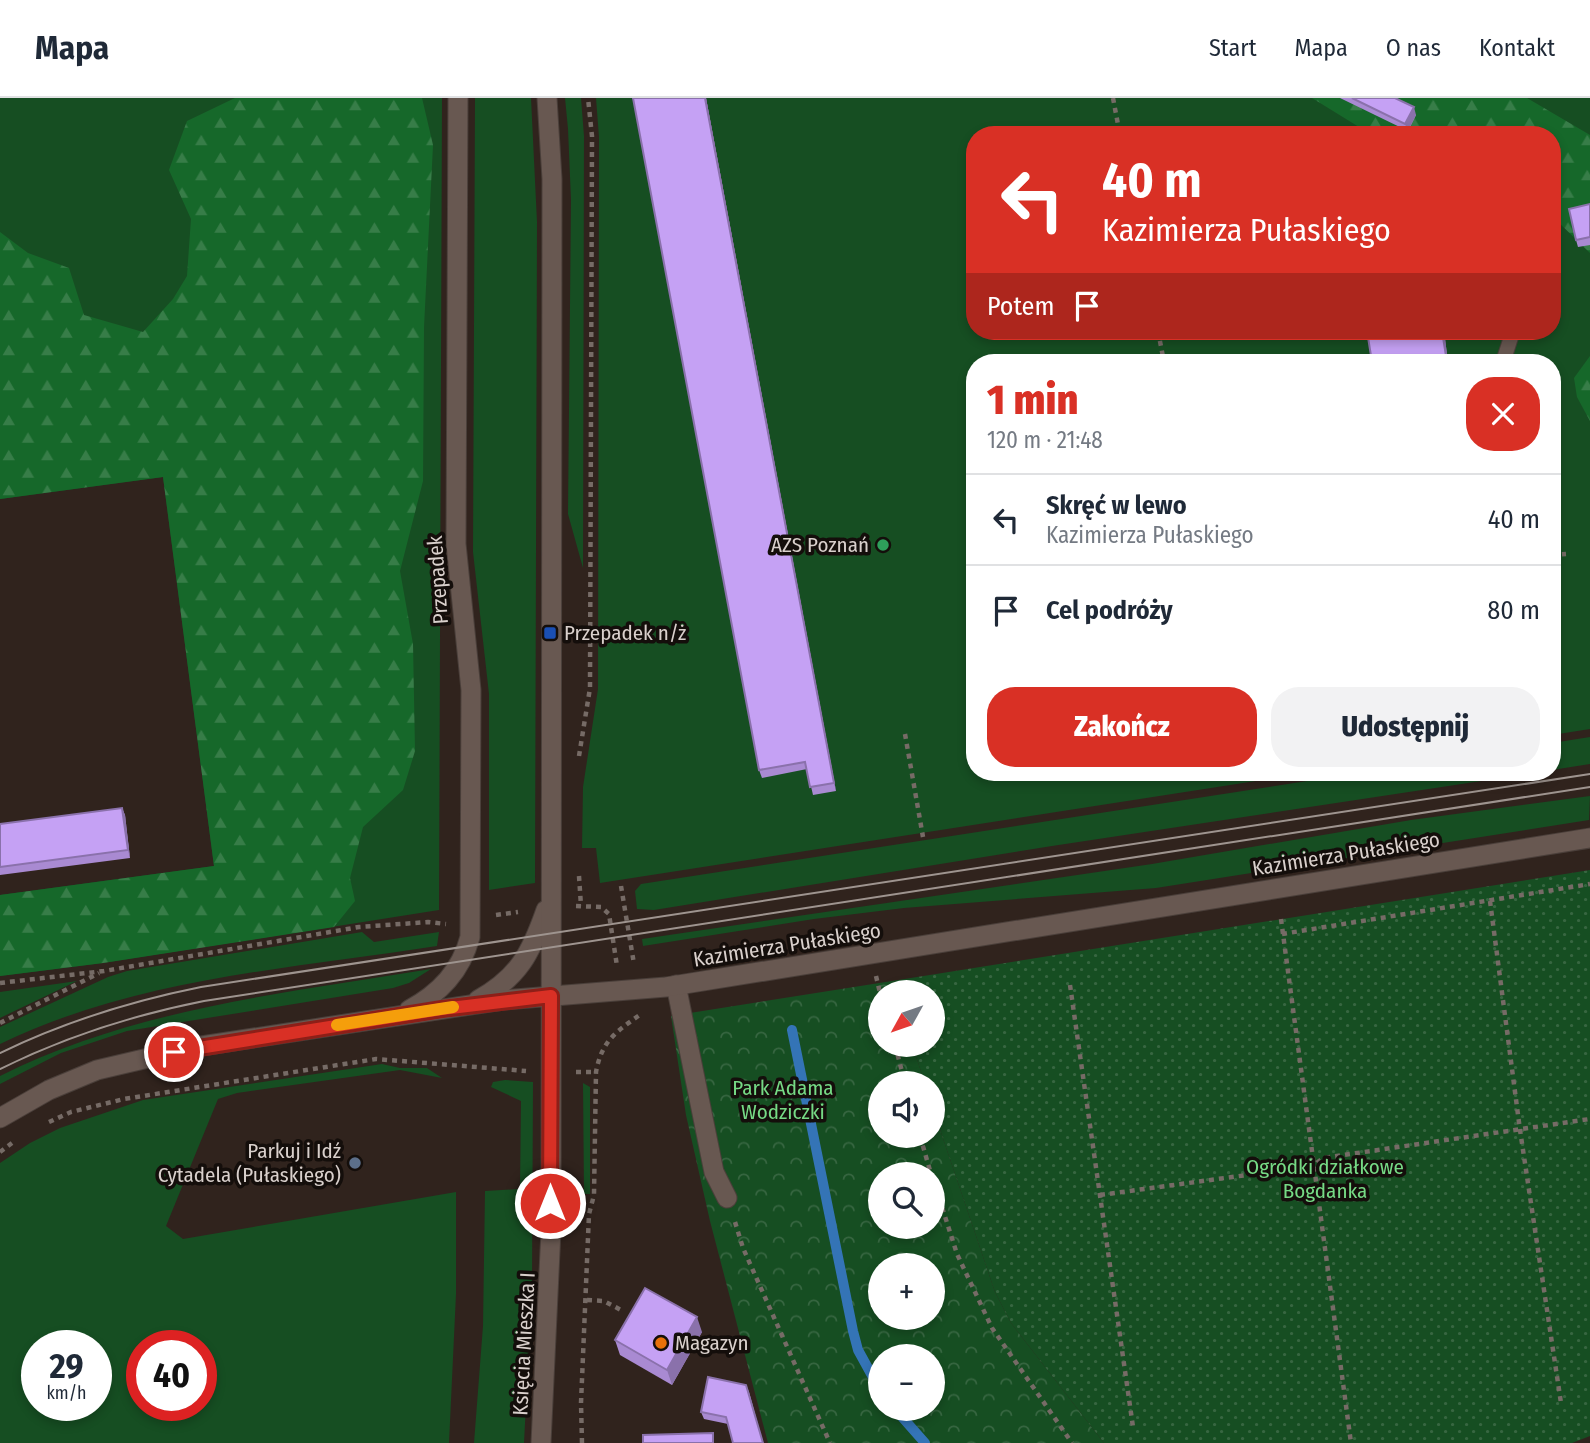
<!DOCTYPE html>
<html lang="pl">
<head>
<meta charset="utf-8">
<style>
  body { margin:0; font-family:"Fira Sans Condensed",sans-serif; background:#f2f2f3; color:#1f2937; height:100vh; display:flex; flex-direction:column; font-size:26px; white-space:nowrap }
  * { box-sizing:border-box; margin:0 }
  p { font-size:23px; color:#747a83 }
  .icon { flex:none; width:38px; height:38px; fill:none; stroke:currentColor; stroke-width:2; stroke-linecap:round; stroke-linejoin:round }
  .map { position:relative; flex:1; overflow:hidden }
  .details { position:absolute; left:966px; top:256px; width:595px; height:427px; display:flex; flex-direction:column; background:#fff; border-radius:28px; box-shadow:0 4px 10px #0003 }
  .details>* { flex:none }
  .hud { position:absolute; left:966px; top:28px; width:595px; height:214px; border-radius:28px; box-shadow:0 4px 10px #0003; background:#d93025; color:#fff; overflow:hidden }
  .needle { width:46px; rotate:230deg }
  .buttons { position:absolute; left:868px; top:882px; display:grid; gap:14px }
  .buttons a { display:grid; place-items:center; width:77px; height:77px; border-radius:50%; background:#fff; box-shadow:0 4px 10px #0003; font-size:35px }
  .speed { position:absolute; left:21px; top:1232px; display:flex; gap:14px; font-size:35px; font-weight:700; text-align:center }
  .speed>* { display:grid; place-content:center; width:91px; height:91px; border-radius:50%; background:#fff; box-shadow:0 4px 10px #0003; line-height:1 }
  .speed small { font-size:18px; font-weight:400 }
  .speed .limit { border:10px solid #d22; background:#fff; color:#111 }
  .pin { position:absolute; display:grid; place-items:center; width:60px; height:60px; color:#fff; margin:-30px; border:4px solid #fff; border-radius:50%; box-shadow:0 2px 7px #0007 }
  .me { position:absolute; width:77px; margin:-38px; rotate:0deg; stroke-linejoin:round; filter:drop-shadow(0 0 5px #0008) }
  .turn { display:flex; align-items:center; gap:24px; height:147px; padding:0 21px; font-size:32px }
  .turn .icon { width:91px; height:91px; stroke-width:2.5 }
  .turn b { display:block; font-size:49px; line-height:60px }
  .then { display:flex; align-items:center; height:66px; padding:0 21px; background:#0003; gap:14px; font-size:26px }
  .round { display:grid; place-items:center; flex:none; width:74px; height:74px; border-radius:28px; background:#f2f2f3 }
  .summary { display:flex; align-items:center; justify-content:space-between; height:119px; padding:0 21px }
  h1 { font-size:42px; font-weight:800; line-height:52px; color:#d93025 }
  .primary-button { display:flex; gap:14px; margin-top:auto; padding:14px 21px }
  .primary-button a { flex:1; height:80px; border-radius:28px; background:#d93025; color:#fff; font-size:28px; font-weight:800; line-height:80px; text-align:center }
  .primary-button a+a { background:#f2f2f3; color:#1f2937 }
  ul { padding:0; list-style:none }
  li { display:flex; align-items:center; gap:21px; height:91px; padding:0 21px; border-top:2px solid #e0e1e3 }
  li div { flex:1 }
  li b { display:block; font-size:26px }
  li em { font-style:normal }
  header { display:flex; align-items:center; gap:42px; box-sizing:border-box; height:98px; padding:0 35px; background:#fff; border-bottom:2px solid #e0e1e3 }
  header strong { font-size:33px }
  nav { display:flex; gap:38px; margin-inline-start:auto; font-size:24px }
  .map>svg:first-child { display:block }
  .grass { fill:#164e22; fill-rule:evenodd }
  .forest { fill:url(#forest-firs) }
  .park { fill:url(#park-crowns); fill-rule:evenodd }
  .garden { fill:url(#garden-dots) }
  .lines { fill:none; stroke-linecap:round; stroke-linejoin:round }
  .stream { stroke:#3474b6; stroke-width:10 }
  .service-casing { stroke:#4a3f3a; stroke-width:16 }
  .minor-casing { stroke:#4a3f3a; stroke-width:21 }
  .tertiary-casing { stroke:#4a3f3a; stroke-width:21 }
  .path { stroke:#766b66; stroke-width:4.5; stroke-dasharray:5 5; stroke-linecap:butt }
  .service { stroke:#685851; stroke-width:14 }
  .minor { stroke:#685851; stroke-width:19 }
  .tertiary { stroke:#685851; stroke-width:19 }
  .tram { stroke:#9e948f; stroke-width:2 }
  .wall { fill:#a98ad2 }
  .shaded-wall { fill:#8a71ab }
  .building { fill:#c5a1f4; stroke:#8a71ab; stroke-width:2 }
  .route-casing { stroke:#8d1f18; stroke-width:18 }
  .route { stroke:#d93025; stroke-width:12 }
  .slow { stroke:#f59e0b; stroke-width:12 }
  .leisure-dot { fill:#2e9e5b; stroke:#140e0b; stroke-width:2.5 }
  .transit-dot { fill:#1a4fb4; stroke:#140e0b; stroke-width:2.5 }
  .service-dot { fill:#5c6f8a; stroke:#140e0b; stroke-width:2.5 }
  .food-dot { fill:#e8710a; stroke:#140e0b; stroke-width:2.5 }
  .labels { text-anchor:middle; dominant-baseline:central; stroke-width:7; stroke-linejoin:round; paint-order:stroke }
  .poi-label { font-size:21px; fill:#d9d0cc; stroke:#140e0b; text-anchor:end }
  .street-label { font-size:21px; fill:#d9d0cc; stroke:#140e0b }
  .park-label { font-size:21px; fill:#76da85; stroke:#140e0b }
</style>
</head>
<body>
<header>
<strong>Mapa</strong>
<nav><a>Start</a><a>Mapa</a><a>O nas</a><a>Kontakt</a></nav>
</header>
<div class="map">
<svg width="1590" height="1345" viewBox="0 0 1590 1345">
  <defs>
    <pattern id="forest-firs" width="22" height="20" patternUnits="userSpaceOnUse" patternTransform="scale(1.75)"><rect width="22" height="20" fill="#16682a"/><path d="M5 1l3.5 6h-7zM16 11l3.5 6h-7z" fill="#377d48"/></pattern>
    <pattern id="park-crowns" width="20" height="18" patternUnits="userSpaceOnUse" patternTransform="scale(1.75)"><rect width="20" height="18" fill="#164e22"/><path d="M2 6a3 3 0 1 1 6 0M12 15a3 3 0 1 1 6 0" fill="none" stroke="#376641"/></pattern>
    <pattern id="garden-dots" width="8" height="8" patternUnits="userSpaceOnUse" patternTransform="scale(1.75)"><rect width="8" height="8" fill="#164e22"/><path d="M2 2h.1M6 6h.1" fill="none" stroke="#376641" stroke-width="1.8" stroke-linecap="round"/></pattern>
  </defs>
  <rect width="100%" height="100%" fill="#30231d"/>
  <g class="grass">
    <path d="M0,0H442L439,812L103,865L0,878V797L214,768L163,379L0,401Z"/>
    <path d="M475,0H531L537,124L535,785L489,792V596L473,454Z"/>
    <path d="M565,0H581L584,38L583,470L568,416L571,102L568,31Z"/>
    <path d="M596,0H634L831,666L706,0H1590V631L1552,637V264H975V674H1314L600,785L596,750H582L583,689L598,591L599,39ZM975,37H1552V233H975Z"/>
    <path d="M1590,639V666L1552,672V645Z"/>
    <path d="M1366,674H1541L1052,748L654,812L637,811L635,793L641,786Z"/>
    <path d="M1590,698L1589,722L1156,790L904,810L814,821L643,848L642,841L1152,766L1411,722Z"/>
    <path d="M362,834L374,844L439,834L437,848C290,871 136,880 0,946V929L108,879L127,873Z"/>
    <path d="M431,871L409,885L393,890L127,933L61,955L0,986V978C133,911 285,895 431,871Z"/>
    <path d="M77,883L0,920V894Z"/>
    <path d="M382,966L400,970H427L442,980L400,972L237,995L218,1001L166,1128L183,1141L456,1094V1196L449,1345H0V1065L30,1045L60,1030L143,1002ZM37,1248H96V1307H37ZM142,1248H201V1307H142Z"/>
    <path d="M505,982L533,984V985L532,1188L524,1345H474L483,1228L485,1093L520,1091L521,1003L491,989L493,984Z"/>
    <path d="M583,985L590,989V1096H584Z"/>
  </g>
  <g class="forest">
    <path d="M235,0H422L433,47L424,229L423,383L400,473L413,546L415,653L403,692L363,729L350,780L355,803L334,829L103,865L0,878V797L214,768L163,379L0,401V134L28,155L69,170L84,217L143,234L173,201L187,178L191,121L169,72L187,23Z"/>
    <path d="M1312,0H1527L1590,37V155L1552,118V37H1372Z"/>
    <path d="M1590,258V323L1577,299L1574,280Z"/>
  </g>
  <path class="park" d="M892,883L896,894H880V947H912L925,985H880V1038H933V1011L995,1194L1011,1225L1104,1345H768L710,1123L686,1017L671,918ZM880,1076H933V1129H880ZM880,1167H933V1220H880ZM880,1258H933V1311H880Z"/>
  <path class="garden" d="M1590,772V1338L1572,1345H1104L1011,1225L995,1194L933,1011V985H925L912,947H933V894H896L892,883Z"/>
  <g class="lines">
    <g class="stream">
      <path d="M792,932L853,1233L858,1252L880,1292"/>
      <path d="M895,1311L925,1345"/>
    </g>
    <g class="service-casing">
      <path id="service" d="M1503,264L1513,233"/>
    </g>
    <g class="minor-casing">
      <path id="minor" d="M676,887L714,1074L727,1100"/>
    </g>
    <g class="tertiary-casing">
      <g id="tertiary">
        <path d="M478,902C519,879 531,855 546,812"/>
        <path d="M409,912C440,895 461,873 470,839L471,592L456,446L458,0"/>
        <path d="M0,1020L49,992L97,972L195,949L503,902L666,889L1590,740"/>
        <path d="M541,1345L551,1132L552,81L547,0"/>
      </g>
    </g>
    <g class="path">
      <path d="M1113,0L1120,37"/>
      <path d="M1158,233L1164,264"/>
      <path d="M1552,457L1566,456"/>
      <path d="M905,636L923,739"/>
      <path d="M579,658L590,590L592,38L588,0"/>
      <path d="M579,778L581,808"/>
      <path d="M621,788L634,866"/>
      <path d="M1490,803L1520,1032L1561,1305"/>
      <path d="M576,808L601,809L609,816L617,868"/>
      <path d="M496,817L518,814"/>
      <path d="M1281,821L1351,1345"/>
      <path d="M1282,836L1590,786"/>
      <path d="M876,878L880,895"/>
      <path d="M0,885L104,873L359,829L428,824L446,826"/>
      <path d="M1070,887L1133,1329"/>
      <path d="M0,925L99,875"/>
      <path d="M895,947L905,985"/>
      <path d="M576,974H596"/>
      <path d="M49,1024L71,1014L124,1001L376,961L526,973"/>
      <path d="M920,1038L931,1076"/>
      <path d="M0,1054L16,1042"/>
      <path d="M933,1081L957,1156L992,1230L1072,1345"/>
      <path d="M1100,1097L1313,1068L1323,1060L1590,1021"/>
      <path d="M735,1124L743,1150L830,1345"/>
      <path d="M587,1202L604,1203L621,1212"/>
      <path d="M582,1345L581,1305L589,1116L594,1097L596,974C602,942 616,934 641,916"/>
    </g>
    <use href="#service" class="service"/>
    <use href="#minor" class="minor"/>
    <use href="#tertiary" class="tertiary"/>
    <g class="tram">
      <path d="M0,955C64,924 131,903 201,889L1590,676"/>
      <path d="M0,971C65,939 133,917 204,903L1590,689"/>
    </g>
  </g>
  <g class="wall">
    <path d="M633,0H706L836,693L813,697L807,671L762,680L759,672Z"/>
    <path d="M1340,0H1395L1416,17L1408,33Z"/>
    <path d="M1590,106V147L1578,149L1576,142Z"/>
    <path d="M1367,233H1444L1448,264H1372Z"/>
    <path d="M122,710L125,717L130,760L0,777V726Z"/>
    <path d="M702,1234L672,1287L620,1257L615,1242Z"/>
    <path d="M746,1287L749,1294L763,1345H733L728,1326L704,1321L701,1314Z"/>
  </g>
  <g class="shaded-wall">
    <path d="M705,0H706L836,693L834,685Z"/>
    <path d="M1414,9L1416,17L1408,33L1405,26Z"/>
    <path d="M1442,233H1444L1448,264L1446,258Z"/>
    <path d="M122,710L125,717L130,760L128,752Z"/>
    <path d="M697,1219L702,1234L672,1287L667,1272Z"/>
  </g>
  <g class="building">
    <path d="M633,0H705L834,685L810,689L805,664L759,672Z"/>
    <path d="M1352,0H1395L1414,9L1405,26Z"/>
    <path d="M1590,106V139L1576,142L1569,111Z"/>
    <path d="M1367,233H1442L1446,258L1398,264H1372Z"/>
    <path d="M122,710L128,752L0,769V726Z"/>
    <path d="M645,1190L697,1219L667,1272L615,1242Z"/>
    <path d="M708,1279L746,1287L763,1345H733L726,1319L701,1314Z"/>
    <path d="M713,1335V1345H643V1337Z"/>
  </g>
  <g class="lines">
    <g class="route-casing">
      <path id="route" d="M174,954L442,911L551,898L550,1105"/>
    </g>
    <use href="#route" class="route"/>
    <path class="slow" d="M337,927L453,909"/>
  </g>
  <circle class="leisure-dot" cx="883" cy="447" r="7"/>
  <rect class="transit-dot" x="543" y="528" width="14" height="14" rx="3.5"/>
  <circle class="service-dot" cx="355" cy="1065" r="7"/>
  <circle class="food-dot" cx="661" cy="1245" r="7"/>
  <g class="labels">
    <g class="poi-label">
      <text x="869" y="447">AZS Poznań</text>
      <text x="564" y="535" text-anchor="start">Przepadek n/ż</text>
      <text x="341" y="1053">Parkuj i Idź<tspan x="341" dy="24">Cytadela (Pułaskiego)</tspan></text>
      <text x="675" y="1245" text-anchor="start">Magazyn</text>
    </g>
    <g class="street-label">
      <text transform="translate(438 482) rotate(-94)">Przepadek</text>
      <text transform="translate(1346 756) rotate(-9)">Kazimierza Pułaskiego</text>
      <text transform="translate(787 847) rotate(-9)">Kazimierza Pułaskiego</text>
      <text transform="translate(524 1246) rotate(-87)">Księcia Mieszka I</text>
    </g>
    <g class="park-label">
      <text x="783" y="990">Park Adama<tspan x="783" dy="24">Wodziczki</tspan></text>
      <text x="1325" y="1069">Ogródki działkowe<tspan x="1325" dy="24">Bogdanka</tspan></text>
    </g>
  </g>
</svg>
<div class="buttons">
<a><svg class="needle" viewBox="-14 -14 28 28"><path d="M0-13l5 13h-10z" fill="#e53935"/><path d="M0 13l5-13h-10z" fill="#747a83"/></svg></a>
<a><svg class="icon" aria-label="sound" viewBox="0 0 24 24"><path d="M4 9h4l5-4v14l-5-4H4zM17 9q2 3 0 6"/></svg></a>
<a><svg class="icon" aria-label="search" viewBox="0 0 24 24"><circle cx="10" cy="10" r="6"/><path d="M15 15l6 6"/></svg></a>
<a>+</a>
<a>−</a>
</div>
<div class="speed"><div>29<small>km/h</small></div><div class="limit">40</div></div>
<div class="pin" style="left:174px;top:954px;background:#d93025"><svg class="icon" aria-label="arrive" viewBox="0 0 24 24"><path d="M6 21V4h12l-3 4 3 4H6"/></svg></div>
<svg class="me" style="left:550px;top:1105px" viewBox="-20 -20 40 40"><circle r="17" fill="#d93025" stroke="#fff" stroke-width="3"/><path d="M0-11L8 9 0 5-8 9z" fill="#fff"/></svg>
<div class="hud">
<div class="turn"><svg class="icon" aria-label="left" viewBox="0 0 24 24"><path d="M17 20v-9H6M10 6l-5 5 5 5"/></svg><div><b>40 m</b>Kazimierza Pułaskiego</div></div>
<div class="then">Potem<svg class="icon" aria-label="arrive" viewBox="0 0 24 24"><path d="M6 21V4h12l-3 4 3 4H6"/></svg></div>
</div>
<section class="details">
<div class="summary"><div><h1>1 min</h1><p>120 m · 21:48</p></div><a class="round" style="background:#d93025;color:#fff"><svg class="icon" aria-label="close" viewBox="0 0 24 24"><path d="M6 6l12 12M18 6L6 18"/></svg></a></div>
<ul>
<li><svg class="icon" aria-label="left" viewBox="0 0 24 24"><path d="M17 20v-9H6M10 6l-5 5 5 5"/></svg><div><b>Skręć w lewo</b><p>Kazimierza Pułaskiego</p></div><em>40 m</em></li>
<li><svg class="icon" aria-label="arrive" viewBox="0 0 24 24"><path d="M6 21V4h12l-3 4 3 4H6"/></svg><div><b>Cel podróży</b></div><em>80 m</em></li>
</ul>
<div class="primary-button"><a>Zakończ</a><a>Udostępnij</a></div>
</section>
</div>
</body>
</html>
